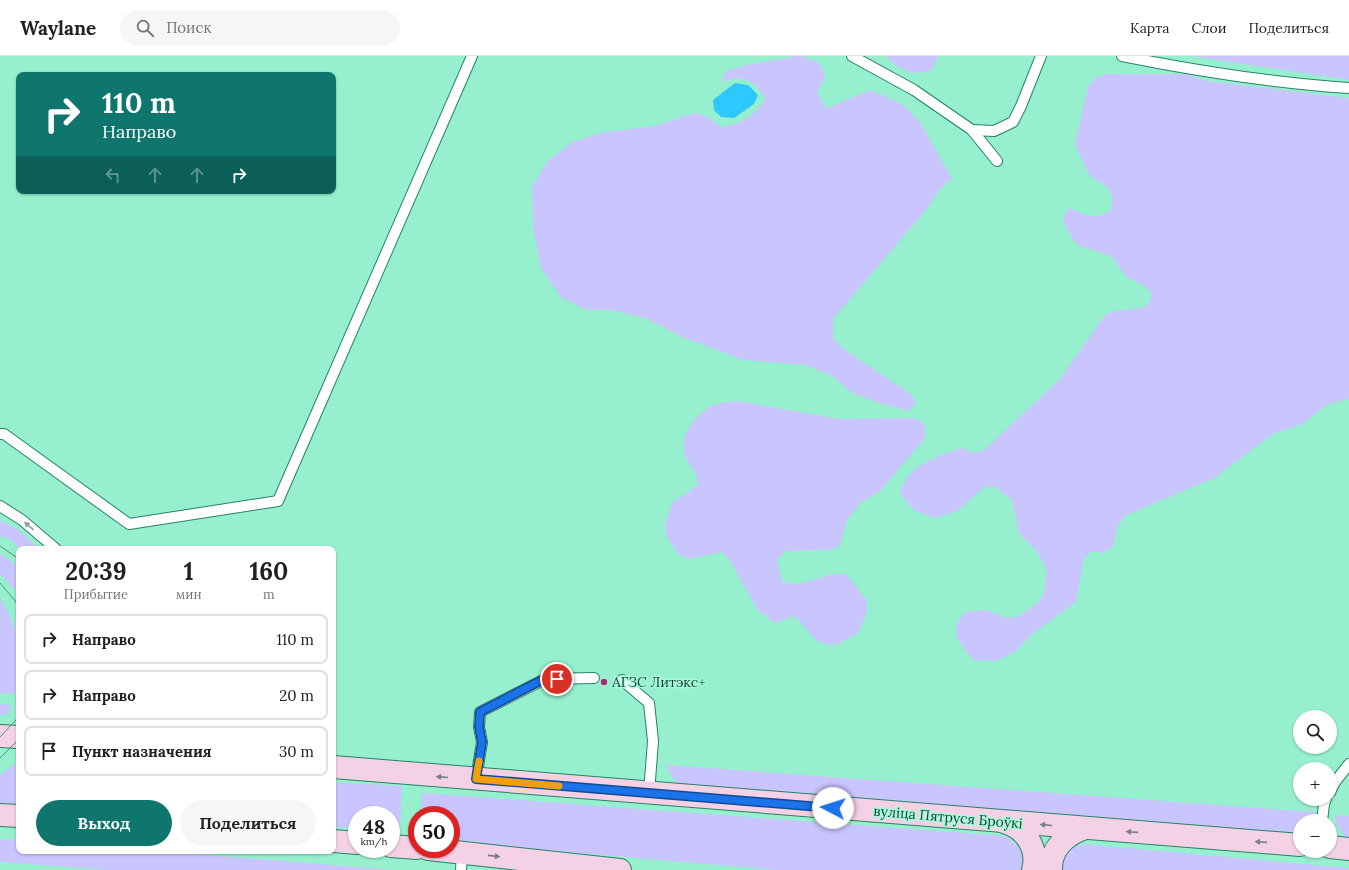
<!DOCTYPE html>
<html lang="ru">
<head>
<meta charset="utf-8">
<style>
  body { margin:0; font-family:Lora,serif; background:#f6f6f6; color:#202124; height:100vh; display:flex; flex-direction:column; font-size:15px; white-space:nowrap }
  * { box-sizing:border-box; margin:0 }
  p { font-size:13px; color:#757577 }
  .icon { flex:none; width:22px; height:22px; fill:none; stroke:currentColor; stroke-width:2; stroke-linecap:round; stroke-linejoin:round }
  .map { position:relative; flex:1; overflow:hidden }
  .side { position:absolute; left:16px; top:490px; width:320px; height:308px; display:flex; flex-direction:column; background:#fff; border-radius:8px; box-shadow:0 1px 3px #0004 }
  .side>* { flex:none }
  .top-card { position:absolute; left:16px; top:16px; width:320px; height:122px; border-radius:8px; box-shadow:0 1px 3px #0004; background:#0f766e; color:#fff; overflow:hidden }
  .fabs { position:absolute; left:1293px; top:654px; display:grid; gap:8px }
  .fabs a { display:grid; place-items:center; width:44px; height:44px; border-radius:50%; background:#fff; box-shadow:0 1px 3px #0004; font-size:20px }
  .speed { position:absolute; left:348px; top:750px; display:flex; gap:8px; font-size:20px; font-weight:700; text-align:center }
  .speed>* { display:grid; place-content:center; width:52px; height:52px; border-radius:50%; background:#fff; box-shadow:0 1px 3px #0004; line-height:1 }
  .speed small { font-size:10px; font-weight:400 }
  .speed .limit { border:6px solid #d22; background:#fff; color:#111 }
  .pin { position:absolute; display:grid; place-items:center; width:34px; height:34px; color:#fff; margin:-17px; border:2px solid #fff; border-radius:50%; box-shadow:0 1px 4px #0007 }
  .me { position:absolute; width:44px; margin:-22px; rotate:275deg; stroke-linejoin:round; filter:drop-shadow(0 0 3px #0008) }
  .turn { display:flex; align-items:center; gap:14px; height:84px; padding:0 20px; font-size:18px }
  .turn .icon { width:52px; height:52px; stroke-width:2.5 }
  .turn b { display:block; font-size:28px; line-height:34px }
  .lanes { display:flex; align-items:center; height:38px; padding:0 20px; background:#0003; justify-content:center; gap:20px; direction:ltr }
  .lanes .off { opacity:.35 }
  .eta { display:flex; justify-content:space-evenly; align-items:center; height:68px; text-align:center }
  .eta b { font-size:24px; font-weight:700; line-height:28px }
  .action { display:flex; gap:8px; margin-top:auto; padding:8px 20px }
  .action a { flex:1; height:46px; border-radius:24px; background:#0f766e; color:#fff; font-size:16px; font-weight:700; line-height:46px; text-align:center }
  .action a+a { background:#f6f6f6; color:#202124 }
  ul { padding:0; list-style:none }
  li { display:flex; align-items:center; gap:12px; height:50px; margin:0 8px 6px; padding:0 12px; border:2px solid #e0e0e0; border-radius:8px }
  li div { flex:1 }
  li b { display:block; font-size:15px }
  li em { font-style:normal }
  header { display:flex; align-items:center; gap:24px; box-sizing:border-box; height:56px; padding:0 20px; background:#fff; border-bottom:1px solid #e0e0e0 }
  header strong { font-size:19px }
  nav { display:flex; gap:22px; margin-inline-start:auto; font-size:14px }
  .search { width:280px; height:36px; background:#f6f6f6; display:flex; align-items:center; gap:10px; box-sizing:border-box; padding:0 14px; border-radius:22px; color:#757577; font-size:15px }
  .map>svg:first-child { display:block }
  .green { fill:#c9c5fe }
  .water { fill:#2dc8fe }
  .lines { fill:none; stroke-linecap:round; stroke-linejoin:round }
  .service-casing { stroke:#258366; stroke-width:12 }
  .secondary-casing { stroke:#258366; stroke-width:24 }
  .service { stroke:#fff; stroke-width:10 }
  .secondary { stroke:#f4d1e5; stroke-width:22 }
  .tram { stroke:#529079; stroke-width:1 }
  .oneway { fill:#8b9e98 }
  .oneway2 { fill:#7a8081 }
  .route-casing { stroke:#114b97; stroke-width:10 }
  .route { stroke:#1a73e8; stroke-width:7 }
  .slow { stroke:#f59e0b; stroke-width:7 }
  .poi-dot { fill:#ac2c7a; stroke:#a4fcda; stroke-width:1.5 }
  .labels { text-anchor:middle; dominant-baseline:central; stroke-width:3; stroke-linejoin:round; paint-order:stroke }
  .poi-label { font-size:14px; fill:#173d30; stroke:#a4fcda; text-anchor:start }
  .street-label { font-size:14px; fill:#173d30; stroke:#a4fcda }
</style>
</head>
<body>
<header>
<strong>Waylane</strong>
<div class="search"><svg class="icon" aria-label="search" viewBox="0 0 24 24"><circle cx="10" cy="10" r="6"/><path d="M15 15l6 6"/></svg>Поиск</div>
<nav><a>Карта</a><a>Слои</a><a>Поделиться</a></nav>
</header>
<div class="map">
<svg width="1349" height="814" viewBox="0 0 1349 814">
  <rect width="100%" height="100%" fill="#96efcd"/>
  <g class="green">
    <path d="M795,0H801L820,7L825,21L817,37L827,52L870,34L902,48L920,66L952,123L941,132L926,154L833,263V282L845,294L911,338L916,347L909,355L885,349L852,337L832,320L805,309L743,304L680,280L645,262L611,254H586L561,241L541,212L533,171L532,131L547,106L572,86L605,76L655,70L694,57L706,60L722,71C743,67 752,61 766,43C755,26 744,17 724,26L722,24L726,16C747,6 772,6 795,0Z"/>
    <path d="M887,0H939L931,15L911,17L892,7Z"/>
    <path d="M1190,0H1349V24Z"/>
    <path d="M1106,18H1186L1207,25L1349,42V343L1328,348L1302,368L1273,378L1216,421L1125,460L1118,469L1113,491L1103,497L1092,495L1084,502L1076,546L1031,579L1016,595L996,605L974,604C959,587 947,577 965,556L986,554L1007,562L1019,560L1038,547L1044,537L1047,514L1036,494L1019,478L1012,444L994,430L983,432L958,454L937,462L915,455L900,438C906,409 937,400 962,392L972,397L983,395L1060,323L1105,259C1121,250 1131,257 1148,249L1152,238C1142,224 1134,228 1125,219C1119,214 1117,203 1110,200C1078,186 1077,199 1063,162L1069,152C1086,159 1094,166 1110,154L1113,143L1108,132L1089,119L1075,88L1088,31L1095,22Z"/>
    <path d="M737,345L839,363L916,362L925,370L926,381L880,435L861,447L847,464L840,489L830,494L785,495L777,504L782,526C811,533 820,515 846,518L867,545V556L858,577L838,588L828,589L817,585L795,560L774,567L757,553L729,503L722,496L688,503L678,498L666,480L665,469L672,447L698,429C697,413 689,411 685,399C678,379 698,355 716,348C722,346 731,346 737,345Z"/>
    <path d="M0,464L19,474L39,493H20L10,483L0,480Z"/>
    <path d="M0,498C22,511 19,513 19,538L0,518Z"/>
    <path d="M0,543C19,569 26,608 14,638L0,637Z"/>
    <path d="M0,648L12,649L7,659H0Z"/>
    <path d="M19,705V749L0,747V719Z"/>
    <path d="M666,709L1315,756L1314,765H1300V776L1294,778L690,730L675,726Z"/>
    <path d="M333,726L402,730L400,775H391V759H357V772L333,771Z"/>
    <path d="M422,737L1005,780C1017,787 1029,799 1023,814H776L451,786V759H421Z"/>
    <path d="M1335,759L1349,760V783H1347L1336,768Z"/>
    <path d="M0,783L19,784V795H158L394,814H109L0,806Z"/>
    <path d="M1082,788L1349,812V814H1059C1064,800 1068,794 1082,788Z"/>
  </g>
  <path class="water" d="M735,27L748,29L758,39L754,48L734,62L721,61L714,54L713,44Z"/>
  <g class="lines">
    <g class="service-casing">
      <g id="service">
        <path d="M852,0L914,34L972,74L997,105"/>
        <path d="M1122,0C1197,15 1272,27 1349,32"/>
        <path d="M972,74L994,75L1013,66L1021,50L1041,0"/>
        <path d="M0,378H4L129,468L278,445L472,0"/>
        <path d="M0,450L22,464L56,493"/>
        <path d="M622,624L649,647L653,685L649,737"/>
        <path d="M476,723L482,686L479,671L480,656L545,623L594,622"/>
        <path d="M1330,736L1335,726L1349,708"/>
        <path d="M1322,765L1324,748L1326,743"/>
        <path d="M461,814L462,797"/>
      </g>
    </g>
    <g class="secondary-casing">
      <g id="secondary">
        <path d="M0,680L19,681"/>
        <path d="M333,711L1300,789"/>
        <path d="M0,759L19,760"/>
        <path d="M1004,766C1025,772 1039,792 1033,814"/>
        <path d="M333,785L357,787"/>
        <path d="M391,790L417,792"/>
        <path d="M1330,791L1349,793"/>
        <path d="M428,793L620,814"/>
        <path d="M1051,814C1050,792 1067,778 1085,772"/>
      </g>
    </g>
    <use href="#service" class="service"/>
    <use href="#secondary" class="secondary"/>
    <g class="tram">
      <path d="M0,490L19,503"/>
      <path d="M0,527L16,546L19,554"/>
      <path d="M0,681L16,664L19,653"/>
      <path d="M0,702L19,683"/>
    </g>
  </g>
  <defs><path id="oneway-solid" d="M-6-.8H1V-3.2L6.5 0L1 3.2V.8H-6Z"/></defs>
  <use class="oneway" href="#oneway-solid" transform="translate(29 470) rotate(-140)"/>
  <g class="oneway2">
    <use href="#oneway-solid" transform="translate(442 721) rotate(-175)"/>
    <use href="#oneway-solid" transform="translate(1046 769) rotate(-175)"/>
    <use href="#oneway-solid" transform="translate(1132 776) rotate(-176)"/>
    <use href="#oneway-solid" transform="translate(1261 786) rotate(-176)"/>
    <use href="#oneway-solid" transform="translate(494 800) rotate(6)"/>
  </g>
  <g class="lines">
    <g class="route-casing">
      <path id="route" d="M557,623H544L480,656L479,671L482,686L476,723L833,752"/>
    </g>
    <use href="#route" class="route"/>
    <path class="slow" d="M479,705L476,723L559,730"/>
  </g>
  <circle class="poi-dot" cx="604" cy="626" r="4"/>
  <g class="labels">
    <g class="poi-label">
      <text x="612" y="626">АГЗС Литэкс+</text>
    </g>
    <g class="street-label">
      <text transform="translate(948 761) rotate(5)">вуліца Пятруся Броўкі</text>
    </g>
  </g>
</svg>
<div class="fabs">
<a><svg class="icon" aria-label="search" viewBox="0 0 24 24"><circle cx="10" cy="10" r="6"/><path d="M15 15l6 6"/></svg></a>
<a>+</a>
<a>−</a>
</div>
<div class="speed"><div>48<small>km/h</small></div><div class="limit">50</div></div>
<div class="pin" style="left:557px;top:623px;background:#d93025"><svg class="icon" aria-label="arrive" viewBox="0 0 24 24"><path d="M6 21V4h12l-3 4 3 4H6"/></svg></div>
<svg class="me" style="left:833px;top:752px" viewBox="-20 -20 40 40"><circle r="19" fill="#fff"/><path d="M0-13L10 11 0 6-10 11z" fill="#1a73e8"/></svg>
<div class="top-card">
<div class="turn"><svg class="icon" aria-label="right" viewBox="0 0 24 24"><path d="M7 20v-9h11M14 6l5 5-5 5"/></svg><div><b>110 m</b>Направо</div></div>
<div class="lanes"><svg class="icon off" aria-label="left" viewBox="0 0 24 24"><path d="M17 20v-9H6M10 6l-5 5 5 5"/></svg><svg class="icon off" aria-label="ahead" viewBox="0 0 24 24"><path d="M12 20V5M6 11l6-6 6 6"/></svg><svg class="icon off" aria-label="ahead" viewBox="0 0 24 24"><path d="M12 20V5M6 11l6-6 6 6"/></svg><svg class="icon" aria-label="right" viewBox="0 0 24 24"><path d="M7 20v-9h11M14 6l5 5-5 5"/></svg></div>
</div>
<section class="side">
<div class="eta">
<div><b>20:39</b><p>Прибытие</p></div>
<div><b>1</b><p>мин</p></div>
<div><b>160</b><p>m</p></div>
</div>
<ul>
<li><svg class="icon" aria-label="right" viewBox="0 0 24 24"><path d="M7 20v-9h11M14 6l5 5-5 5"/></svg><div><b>Направо</b></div><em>110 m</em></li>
<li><svg class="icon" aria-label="right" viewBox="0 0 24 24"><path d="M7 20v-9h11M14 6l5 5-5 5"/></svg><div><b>Направо</b></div><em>20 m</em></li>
<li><svg class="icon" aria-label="arrive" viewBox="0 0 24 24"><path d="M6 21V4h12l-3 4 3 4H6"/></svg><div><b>Пункт назначения</b></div><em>30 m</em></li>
</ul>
<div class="action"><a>Выход</a><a>Поделиться</a></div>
</section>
</div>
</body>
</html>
